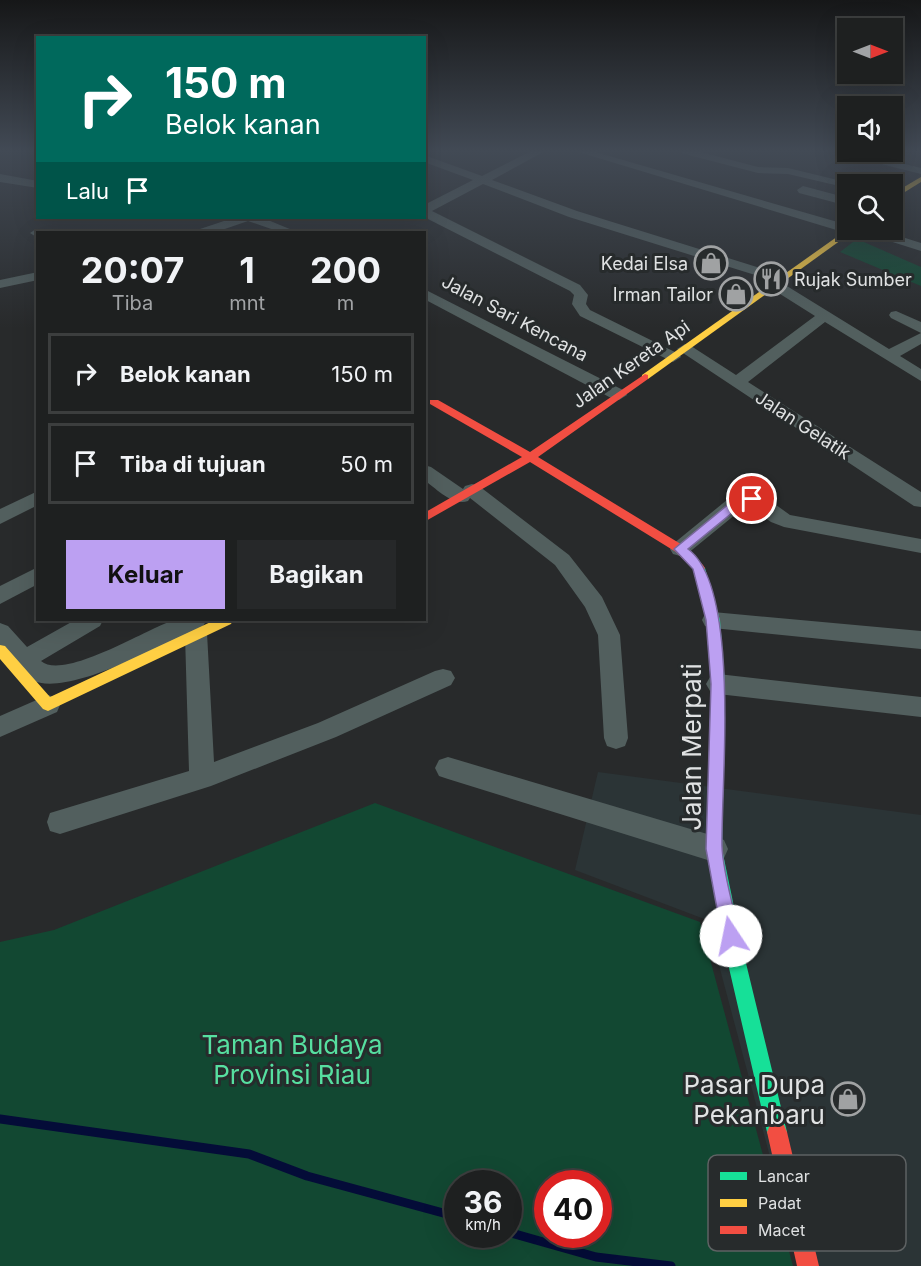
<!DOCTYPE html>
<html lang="id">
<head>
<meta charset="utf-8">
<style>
  body { margin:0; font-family:Inter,sans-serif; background:#262829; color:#f1f3f6; height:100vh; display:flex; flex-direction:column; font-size:22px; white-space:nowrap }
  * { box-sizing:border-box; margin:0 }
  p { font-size:20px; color:#a1a3a5 }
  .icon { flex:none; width:33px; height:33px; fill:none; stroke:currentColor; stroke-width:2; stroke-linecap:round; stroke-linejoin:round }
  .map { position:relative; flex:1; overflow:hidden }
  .drawer { position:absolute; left:36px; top:231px; width:390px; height:390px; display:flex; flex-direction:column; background:#1e2020; border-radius:0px; box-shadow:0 6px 24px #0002,0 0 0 2px #3c3e3e }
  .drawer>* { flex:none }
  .hud { position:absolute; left:36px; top:36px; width:390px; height:183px; border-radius:0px; box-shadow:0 6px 24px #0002,0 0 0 2px #3c3e3e; background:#00695c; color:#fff; overflow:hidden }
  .needle { width:39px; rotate:90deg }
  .tools { position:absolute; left:837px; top:18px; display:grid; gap:12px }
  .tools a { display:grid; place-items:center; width:66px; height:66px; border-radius:0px; background:#1e2020; box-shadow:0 6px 24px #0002,0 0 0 2px #3c3e3e; font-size:30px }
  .speed { position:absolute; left:444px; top:1170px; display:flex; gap:12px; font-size:30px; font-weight:700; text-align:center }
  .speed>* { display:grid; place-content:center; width:78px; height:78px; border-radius:50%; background:#1e2020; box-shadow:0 6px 24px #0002,0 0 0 2px #3c3e3e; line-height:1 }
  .speed small { font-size:15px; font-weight:400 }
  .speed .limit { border:9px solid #d22; background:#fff; color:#111 }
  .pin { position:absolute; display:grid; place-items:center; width:51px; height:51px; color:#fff; margin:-26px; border:3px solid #fff; border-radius:50%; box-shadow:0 2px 6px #0007 }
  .me { position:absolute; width:66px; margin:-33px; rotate:349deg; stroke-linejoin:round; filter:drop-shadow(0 0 4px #0008) }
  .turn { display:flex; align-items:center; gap:21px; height:126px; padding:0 30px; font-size:27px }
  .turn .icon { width:78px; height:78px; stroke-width:2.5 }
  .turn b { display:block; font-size:42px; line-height:51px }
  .then { display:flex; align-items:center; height:57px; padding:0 30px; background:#0003; gap:12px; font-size:22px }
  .eta { display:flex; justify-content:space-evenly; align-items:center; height:102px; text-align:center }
  .eta b { font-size:36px; font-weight:700; line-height:42px }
  .button { display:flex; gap:12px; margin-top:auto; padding:12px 30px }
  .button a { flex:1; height:69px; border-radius:0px; background:#bca0f2; color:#111; font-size:24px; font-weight:700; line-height:69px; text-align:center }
  .button a+a { background:#262829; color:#f1f3f6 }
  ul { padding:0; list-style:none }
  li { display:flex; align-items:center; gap:18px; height:81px; margin:0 12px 9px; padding:0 18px; border:3px solid #3c3e3e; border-radius:0px }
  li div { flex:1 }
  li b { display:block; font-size:22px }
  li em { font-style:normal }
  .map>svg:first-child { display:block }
  .built { fill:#2b3436 }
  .green { fill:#124832; fill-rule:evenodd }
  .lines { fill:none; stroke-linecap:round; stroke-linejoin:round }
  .stream { stroke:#040c38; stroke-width:9 }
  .street { fill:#525f5e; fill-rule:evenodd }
  .fast { fill:#16e098; fill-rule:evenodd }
  .slow { fill:#ffcf43; fill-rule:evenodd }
  .jam { fill:#f24e42; fill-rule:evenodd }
  .route { fill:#bca0f2; stroke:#7a689d; stroke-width:1.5 }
  .labels { text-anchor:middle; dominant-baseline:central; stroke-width:6; stroke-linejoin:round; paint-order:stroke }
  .far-poi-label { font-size:18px; fill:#e0e2e3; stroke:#272b2c; text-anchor:end }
  .far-street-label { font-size:18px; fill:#e0e2e3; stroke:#272b2c }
  .near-street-label { font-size:26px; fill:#e0e2e3; stroke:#272b2c }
  .near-park-label { font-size:26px; fill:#56dfa0; stroke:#272b2c }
  .near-poi-label { font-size:26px; fill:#e0e2e3; stroke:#272b2c; text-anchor:end }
  .key { fill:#272b2c; stroke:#5e6263; stroke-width:1.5 }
  .key-label { font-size:16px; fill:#e0e2e3 }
</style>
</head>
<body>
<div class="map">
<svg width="921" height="1266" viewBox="0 0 921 1266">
  <rect width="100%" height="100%" fill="#282a2b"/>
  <path class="built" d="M598,772L921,815V1266H799L707,920L575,870Z"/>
  <g class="green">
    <path d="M857,239L921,267V286L840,252Z"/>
    <path d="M375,803L700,922L793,1266H0V942L54,930ZM458,1184H508V1234H458ZM548,1184H598V1234H548Z"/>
  </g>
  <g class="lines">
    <g class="stream">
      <path d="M0,1119L249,1154L307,1176L458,1217"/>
      <path d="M508,1232L596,1257L671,1266"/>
    </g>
    <g class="street">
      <path d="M531,151H545L492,180L577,211L786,276L788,279L782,283L889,349L921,333V344L900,356L921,369V381L825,322L748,382L921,492V507L914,506L677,349L685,344L691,346L736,375L815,316L769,287L767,284L771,280L569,217L483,184L432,211L580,285L588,295L586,304L590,310L679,354L681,357L673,362L580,316L572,304L574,295L570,291L424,217V205L473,180L424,162V155L482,176Z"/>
      <path d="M575,151H592L848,225V230H854L848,233L843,232Z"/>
      <path d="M679,151H697L758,167L788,168L854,184H848V188L788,174L758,173L681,153Z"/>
      <path d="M836,151L857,152L921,168V174L838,153Z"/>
      <path d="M0,174L38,181V188L0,182Z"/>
      <path d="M803,186L848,198V206L799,193L797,190Z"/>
      <path d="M233,218H263L297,232H280L248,221L216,232H199L200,229Z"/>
      <path d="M36,229L43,232H38V238L30,233Z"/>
      <path d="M863,230H880L921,243V251L864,233Z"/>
      <path d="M38,272V280L0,288V280Z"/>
      <path d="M424,289L625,391L627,395L619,400L613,399L424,299Z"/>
      <path d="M896,311L921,322V333L891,318L889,315L891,312Z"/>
      <path d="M424,465L431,467L463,489L465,486L472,484L479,486L569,555L602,597L620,635L628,738L625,746L616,749L607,746L604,738L598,635L585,607L555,565L470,498L468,501C452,506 437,489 424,480Z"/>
      <path d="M38,491V505L0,524V509Z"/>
      <path d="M747,492L765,497L790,515L921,539V553L784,527L771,522L747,505L687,554L680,556L673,554L670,549L673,544L733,495Z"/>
      <path d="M38,567V584L0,604V586Z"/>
      <path d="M713,612L921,631V649L713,628L705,626L702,620L705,614Z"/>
      <path d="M75,620H103L100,626L41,661C64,681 148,628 174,620C184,617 197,620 207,620L203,626L207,633L214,762L318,723L435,671L443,669L451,671L455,678L451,685L336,737L211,786L60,834L50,831L47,822L50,813L189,771L185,635C153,650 64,697 32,680C20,674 9,657 0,647V623L8,626L27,647Z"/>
      <path d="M718,674L921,697V717L718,694L710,691L706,684L710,677Z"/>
      <path d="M48,695L57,698L60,705L57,712L0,737V716Z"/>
      <path d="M448,757L714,836L724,840L728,849L724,858L714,862L448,779L439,776L435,768L439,760Z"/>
    </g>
    <path class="fast" d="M699,564L705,568L720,620L725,684L722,849L744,955L787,1132L784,1139L777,1142L770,1139L767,1132L726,955L706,849L711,684L706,620L693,568Z"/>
    <g class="slow">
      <path d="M921,177V182L892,200V194Z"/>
      <path d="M848,229L855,230L648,379H642V375Z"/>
      <path d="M215,620H233L231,624L48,711L43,709L0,659V645L5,646L50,697Z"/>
    </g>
    <g class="jam">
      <path d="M645,374L648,375V379L538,457L684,546L703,565L705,568L703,571H695L676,552L530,462L424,522V513L522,457L430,404V400H438L530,452Z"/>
      <path d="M777,1122L784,1125L787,1132L819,1266H797L767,1132L770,1125Z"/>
    </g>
  </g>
  <linearGradient id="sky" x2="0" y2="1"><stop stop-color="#161718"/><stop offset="0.46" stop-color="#424a55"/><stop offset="1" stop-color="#424a55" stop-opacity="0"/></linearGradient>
  <rect width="921" height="328" fill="url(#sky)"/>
  <path class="route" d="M752,495L756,496V501L743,504L688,549C741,587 721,783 722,846C723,874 734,908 740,936L737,942L731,945L724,942L722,936L706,849L711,684L706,620L693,569L674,549L736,498Z"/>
  <defs>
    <g id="shop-ring" transform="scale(1.725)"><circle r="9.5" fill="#272b2c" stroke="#a0a2a3" stroke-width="1.5"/><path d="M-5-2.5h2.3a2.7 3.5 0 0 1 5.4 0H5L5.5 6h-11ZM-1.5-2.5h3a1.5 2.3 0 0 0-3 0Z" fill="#a0a2a3"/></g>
    <g id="restaurant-ring" transform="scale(1.725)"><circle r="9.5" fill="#272b2c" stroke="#a0a2a3" stroke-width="1.5"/><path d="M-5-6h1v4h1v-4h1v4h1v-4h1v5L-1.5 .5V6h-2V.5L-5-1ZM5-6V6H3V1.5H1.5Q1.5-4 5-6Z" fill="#a0a2a3"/></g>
  </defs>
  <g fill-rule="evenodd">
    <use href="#shop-ring" x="711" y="263"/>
    <use href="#restaurant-ring" x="771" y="279"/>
    <use href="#shop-ring" x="736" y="294"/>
    <use href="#shop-ring" x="848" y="1099"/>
  </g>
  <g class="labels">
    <g class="far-poi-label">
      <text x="688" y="263">Kedai Elsa</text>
      <text x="794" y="279" text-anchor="start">Rujak Sumber</text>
      <text x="713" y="294">Irman Tailor</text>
    </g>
    <g class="far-street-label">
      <text transform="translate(515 318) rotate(28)">Jalan Sari Kencana</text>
      <text transform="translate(631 364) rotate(-35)">Jalan Kereta Api</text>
      <text transform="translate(803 425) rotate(33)">Jalan Gelatik</text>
    </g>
    <g class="near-street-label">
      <text transform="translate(691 747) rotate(-90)">Jalan Merpati</text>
    </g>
    <g class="near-park-label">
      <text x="292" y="1044">Taman Budaya<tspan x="292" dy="30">Provinsi Riau</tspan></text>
    </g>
    <g class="near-poi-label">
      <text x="825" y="1084">Pasar Dupa<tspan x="825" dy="30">Pekanbaru</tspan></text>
    </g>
  </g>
  <rect x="708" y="1155" width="198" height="96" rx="9" class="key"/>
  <rect x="720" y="1172" width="27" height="8" fill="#16e098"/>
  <rect x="720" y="1199" width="27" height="8" fill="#ffcf43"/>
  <rect x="720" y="1226" width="27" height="8" fill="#f24e42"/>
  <g class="key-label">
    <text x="758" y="1182">Lancar</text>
    <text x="758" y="1209">Padat</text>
    <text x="758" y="1236">Macet</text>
  </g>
</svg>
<div class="tools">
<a><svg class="needle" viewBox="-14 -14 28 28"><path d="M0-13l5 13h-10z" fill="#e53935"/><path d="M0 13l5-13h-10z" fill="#a1a3a5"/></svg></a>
<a><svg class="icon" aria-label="sound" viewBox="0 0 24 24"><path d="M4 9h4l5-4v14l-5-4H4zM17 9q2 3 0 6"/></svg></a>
<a><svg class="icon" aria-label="search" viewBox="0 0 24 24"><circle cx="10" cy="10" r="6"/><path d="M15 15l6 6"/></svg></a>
</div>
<div class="speed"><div>36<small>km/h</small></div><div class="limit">40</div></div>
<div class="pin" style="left:752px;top:499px;background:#d93025"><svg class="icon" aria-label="arrive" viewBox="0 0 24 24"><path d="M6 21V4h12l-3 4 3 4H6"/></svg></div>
<svg class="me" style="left:731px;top:936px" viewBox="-20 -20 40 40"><circle r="19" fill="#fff"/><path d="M0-13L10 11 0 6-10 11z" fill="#bca0f2"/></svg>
<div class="hud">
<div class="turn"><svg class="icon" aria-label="right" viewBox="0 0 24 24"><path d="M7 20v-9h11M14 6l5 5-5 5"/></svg><div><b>150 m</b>Belok kanan</div></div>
<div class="then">Lalu<svg class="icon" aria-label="arrive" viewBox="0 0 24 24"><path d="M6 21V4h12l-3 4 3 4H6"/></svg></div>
</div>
<section class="drawer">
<div class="eta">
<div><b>20:07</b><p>Tiba</p></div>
<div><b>1</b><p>mnt</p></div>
<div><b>200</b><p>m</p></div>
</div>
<ul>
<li><svg class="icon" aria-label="right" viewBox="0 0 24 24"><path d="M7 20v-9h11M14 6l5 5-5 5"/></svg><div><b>Belok kanan</b></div><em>150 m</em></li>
<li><svg class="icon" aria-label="arrive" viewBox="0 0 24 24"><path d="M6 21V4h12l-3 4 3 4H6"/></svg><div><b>Tiba di tujuan</b></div><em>50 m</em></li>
</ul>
<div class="button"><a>Keluar</a><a>Bagikan</a></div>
</section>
</div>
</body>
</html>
